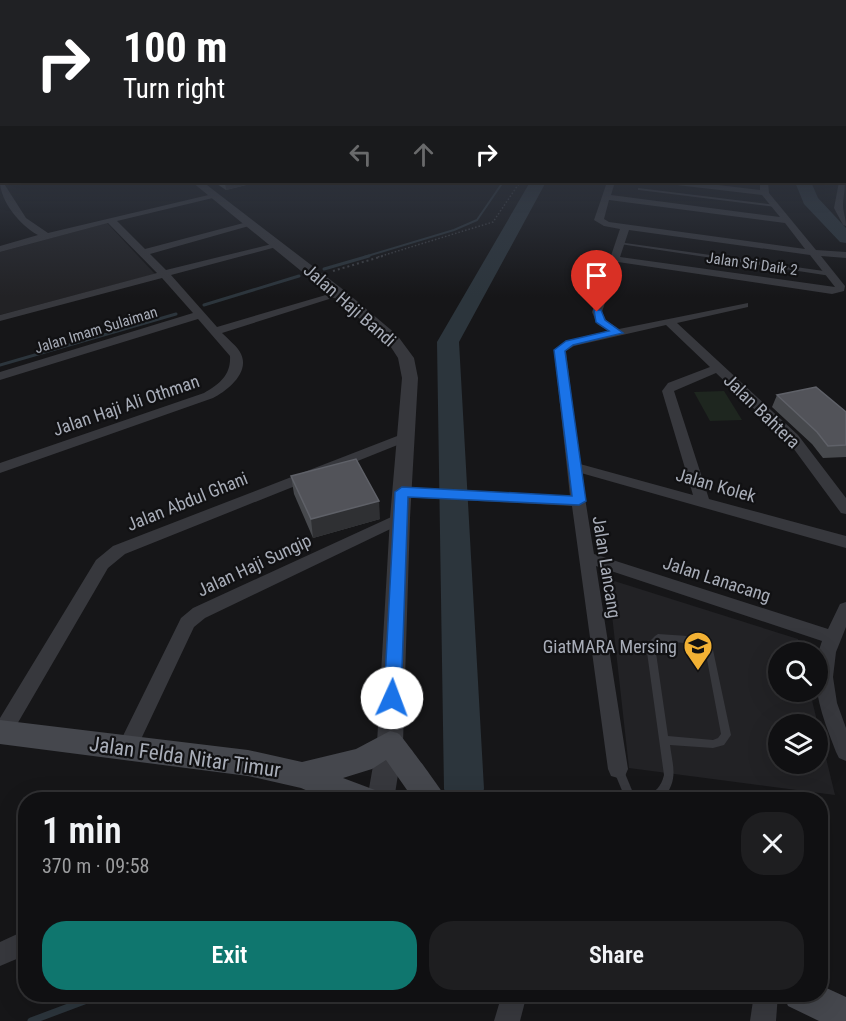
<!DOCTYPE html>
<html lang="en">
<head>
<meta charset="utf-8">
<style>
  body { margin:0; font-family:"Roboto Condensed",sans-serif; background:#1e1e20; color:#f1f3f6; height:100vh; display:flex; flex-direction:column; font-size:22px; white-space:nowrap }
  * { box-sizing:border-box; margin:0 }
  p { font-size:20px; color:#9c9d9f }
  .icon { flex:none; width:33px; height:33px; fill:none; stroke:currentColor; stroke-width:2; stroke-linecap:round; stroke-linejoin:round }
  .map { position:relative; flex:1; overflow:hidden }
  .sheet { position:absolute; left:18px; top:792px; width:810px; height:210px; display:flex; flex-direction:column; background:#101012; border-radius:24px; box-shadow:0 6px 24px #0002,0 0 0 2px #303032 }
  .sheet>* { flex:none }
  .hud { position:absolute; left:0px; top:0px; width:846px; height:183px; box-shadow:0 6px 24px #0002,0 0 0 2px #303032; background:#202124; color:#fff; overflow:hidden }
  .tools { position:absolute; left:768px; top:642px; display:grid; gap:12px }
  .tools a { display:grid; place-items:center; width:60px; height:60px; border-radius:50%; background:#101012; box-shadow:0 6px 24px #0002,0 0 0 2px #303032; font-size:30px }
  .pin { position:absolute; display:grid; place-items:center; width:51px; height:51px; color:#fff; margin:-62px -26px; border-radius:50% 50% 50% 0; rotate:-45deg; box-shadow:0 0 6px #0007 }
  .pin .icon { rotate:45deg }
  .me { position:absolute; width:66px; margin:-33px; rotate:2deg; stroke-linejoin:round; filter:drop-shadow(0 0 4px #0008) }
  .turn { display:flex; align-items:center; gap:21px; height:126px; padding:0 24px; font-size:27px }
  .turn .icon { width:78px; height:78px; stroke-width:2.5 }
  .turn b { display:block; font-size:42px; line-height:51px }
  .lanes { display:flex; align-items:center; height:57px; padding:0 24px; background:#0003; justify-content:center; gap:30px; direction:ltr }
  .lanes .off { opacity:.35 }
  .round { display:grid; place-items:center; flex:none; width:63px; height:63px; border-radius:24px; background:#1e1e20 }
  .headline { display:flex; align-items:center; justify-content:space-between; height:102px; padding:0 24px }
  h1 { font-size:36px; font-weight:600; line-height:45px }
  .primary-button { display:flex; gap:12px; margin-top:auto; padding:12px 24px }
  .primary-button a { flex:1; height:69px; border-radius:24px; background:#0f766e; color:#fff; font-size:24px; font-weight:600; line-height:69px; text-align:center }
  .primary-button a+a { background:#1e1e20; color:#f1f3f6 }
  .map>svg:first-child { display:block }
  .built { fill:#222225; fill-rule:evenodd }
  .green { fill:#1e261f }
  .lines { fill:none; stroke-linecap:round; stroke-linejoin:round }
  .stream-far2 { stroke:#2c353c; stroke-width:2 }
  .stream-far1 { stroke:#2c353c; stroke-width:3 }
  .stream { stroke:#2c353c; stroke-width:7 }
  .river { fill:#2c353c; fill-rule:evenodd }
  .path-far1 { stroke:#3d3f44; stroke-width:1.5; stroke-dasharray:1.5 2; stroke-linecap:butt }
  .path { stroke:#3d3f44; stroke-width:2; stroke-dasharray:2 3; stroke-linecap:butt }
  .service { fill:#37383d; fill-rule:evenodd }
  .minor { fill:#37383d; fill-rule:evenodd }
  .tertiary { fill:#37383d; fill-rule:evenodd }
  .secondary { fill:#45474d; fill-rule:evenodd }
  .wall { fill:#47494d }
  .shaded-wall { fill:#2f3033 }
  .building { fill:#525359; stroke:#5f6168; stroke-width:1.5 }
  .route { fill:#1a73e8; stroke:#114b97; stroke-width:1.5 }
  .labels { text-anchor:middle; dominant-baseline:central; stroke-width:4.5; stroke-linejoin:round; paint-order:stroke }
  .far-street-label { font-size:15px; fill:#a8adb8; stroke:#111113 }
  .street-label { font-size:18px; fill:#a8adb8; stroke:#111113 }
  .poi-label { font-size:18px; fill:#a8adb8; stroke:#111113; text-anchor:end }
  .near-street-label { font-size:21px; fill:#a8adb8; stroke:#111113 }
</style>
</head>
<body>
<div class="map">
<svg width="846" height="1021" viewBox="0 0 846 1021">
  <rect width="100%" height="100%" fill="#161618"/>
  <g class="built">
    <path d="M107,223L155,274L0,315V252Z"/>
    <path d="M608,579L798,639L801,652H778V692H810L835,795L629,768ZM778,724H818V764H778Z"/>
  </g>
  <path class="green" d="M724,391L742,420L710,421L694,392Z"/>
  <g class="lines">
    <path class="stream-far2" d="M364,257L454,230L477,220L503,182"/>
    <g class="stream-far1">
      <path d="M324,269L369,256"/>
      <path d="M204,305L299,276"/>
      <path d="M0,365L176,314"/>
    </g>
    <path class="stream" d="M31,1021L103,994"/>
    <g class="river">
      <path d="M530,182H546L459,342L484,789L479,800H449L444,789L437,342Z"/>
      <path d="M795,182H811L818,198L846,228V243L840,242L804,204Z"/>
    </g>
    <path class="path-far1" d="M378,257L493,222L520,182"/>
    <path class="path" d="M333,271L383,256"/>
    <g class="service">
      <path d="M638,188L776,205L778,206L776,207L639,190H638Z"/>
      <path d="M618,242L831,272L834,274L831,276L620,244L618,243Z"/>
      <path d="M658,634C677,636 700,633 713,650L731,735L724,745L713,748L670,745C673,768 679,780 662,800H644L645,796C656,792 661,787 664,775L646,645L655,636ZM660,642C676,643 695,640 706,654L721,734L718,738L713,740L668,736L655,646Z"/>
      <path d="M618,764L622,766L636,800H626L613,769L614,766Z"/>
    </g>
    <g class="minor">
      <path d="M844,158H846L844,171Z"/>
      <path d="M844,180C846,188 843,196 843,205C843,212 846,218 846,226L843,225L834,208L839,182Z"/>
      <path d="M0,181L3,182L26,218L48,233L217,193V197L117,221L145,249L251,221L256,224L150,254L166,270L280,242V246L171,275L217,327L336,292H344L345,294L222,333C228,339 238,347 241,354C250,373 227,391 213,398L0,473V463L204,393C220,384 231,375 230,356L198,319L0,380V372L193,313L162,278L0,321V315L157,273L108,223L0,252V246L38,235C21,226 0,202 0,181Z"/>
      <path d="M607,182H615L611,195L780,217L762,195L677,185L673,182H693L760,190V182H768L769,193L816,250L846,252V258L821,256L845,286L844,291L832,294L618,262L602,312L606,320L619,329L748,303V307L677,323L798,435L846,498V514L841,513L788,441L716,373L674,391L709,499L846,536V548L581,473L594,554L828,629L840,604L846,602V627L836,652L833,677L837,703L846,728V761L839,758L836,752C822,716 807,679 822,641L596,566L628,769L625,776L618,778L611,776L608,769L572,506L402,497L395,492L402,487L570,496L554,350L566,341L608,331L597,324L592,312L620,229L604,226L594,220ZM609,200L785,223L805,249L609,222L604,219ZM629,230L810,255L835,287L620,257ZM666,325L710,367L668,383L662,391L693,495L580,464L566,351L574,346Z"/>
      <path d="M405,433L412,437L410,440L125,554L108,568L9,738L0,740V718L96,560L113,546Z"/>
      <path d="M400,513L405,514L408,518L405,522L205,618L194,627L134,754L127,757L120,754L117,748L181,618L193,608Z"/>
      <path d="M26,930V955L0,966V942Z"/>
      <path d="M502,994H527L520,1021H494Z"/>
      <path d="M754,994H778L776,1021H750Z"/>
    </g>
    <path class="tertiary" d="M192,182H203L345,291L397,335L414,358L418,378L410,518L403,743L394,800H367L377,743L390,518L402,378L398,358L387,341Z"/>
    <g class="secondary">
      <path d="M0,720L248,750L302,762L356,749L390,731C393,732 396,732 399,734C402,736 445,794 447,800H414L386,760L372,769L343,778L375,790L379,800H329L301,788L248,776L0,744Z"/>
      <path d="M820,985L846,997V1021H819L788,1006L783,994H820Z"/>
    </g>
  </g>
  <g class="wall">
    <path d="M214,182H249L250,184L226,190Z"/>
    <path d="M777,395L846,412V457L823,458L812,444L772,407Z"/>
    <path d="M291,476L380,519L313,538L294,494Z"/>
  </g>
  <g class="shaded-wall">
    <path d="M225,182H249L250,184L226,190Z"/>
    <path d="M379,501L380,519L313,538L311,519Z"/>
  </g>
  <g class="building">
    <path d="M816,387L846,412V445L828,446L817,432L777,395Z"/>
    <path d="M356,459L379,501L311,519L291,476Z"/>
    <path d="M696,793L711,800H694Z"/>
  </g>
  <linearGradient id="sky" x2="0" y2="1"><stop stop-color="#0c0c0d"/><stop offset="0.52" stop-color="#363c48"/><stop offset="1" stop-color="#363c48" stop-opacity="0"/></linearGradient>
  <rect width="846" height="297" fill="url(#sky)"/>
  <path class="route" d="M594,310H601L605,320L623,333L573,345L565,351L586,501L579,505L408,497L401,698L398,703L392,705L386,703L384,698L395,492L402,487L572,496L554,350L566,341L609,331L596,322Z"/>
  <defs>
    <g id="university-pin" transform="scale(1.5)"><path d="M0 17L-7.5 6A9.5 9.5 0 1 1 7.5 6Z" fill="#f2b134" stroke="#111113"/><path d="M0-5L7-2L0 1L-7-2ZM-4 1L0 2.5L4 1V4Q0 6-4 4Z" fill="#111"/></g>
  </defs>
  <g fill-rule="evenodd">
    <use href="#university-pin" x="698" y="646"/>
  </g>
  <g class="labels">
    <g class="far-street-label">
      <text transform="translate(752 264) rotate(8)">Jalan Sri Daik 2</text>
      <text transform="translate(96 330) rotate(-17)">Jalan Imam Sulaiman</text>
    </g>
    <g class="street-label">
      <text transform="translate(350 305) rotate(41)">Jalan Haji Bandi</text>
      <text transform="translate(126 405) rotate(-19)">Jalan Haji Ali Othman</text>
      <text transform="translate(762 411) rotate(44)">Jalan Bahtera</text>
      <text transform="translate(716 485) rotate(16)">Jalan Kolek</text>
      <text transform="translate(187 501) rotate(-22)">Jalan Abdul Ghani</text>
      <text transform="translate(254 565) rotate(-25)">Jalan Haji Sungip</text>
      <text transform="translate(607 567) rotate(81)">Jalan Lancang</text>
      <text transform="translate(717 579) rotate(18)">Jalan Lanacang</text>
    </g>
    <g class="poi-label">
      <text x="677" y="646">GiatMARA Mersing</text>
    </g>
    <g class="near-street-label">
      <text transform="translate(185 757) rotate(8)">Jalan Felda Nitar Timur</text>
    </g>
  </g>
</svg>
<div class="tools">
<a><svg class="icon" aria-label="search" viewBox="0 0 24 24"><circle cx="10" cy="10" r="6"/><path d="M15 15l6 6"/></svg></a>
<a><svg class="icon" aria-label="layers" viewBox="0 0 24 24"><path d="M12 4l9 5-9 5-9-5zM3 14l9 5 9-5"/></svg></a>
</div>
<div class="pin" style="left:597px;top:312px;background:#d93025"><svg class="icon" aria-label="arrive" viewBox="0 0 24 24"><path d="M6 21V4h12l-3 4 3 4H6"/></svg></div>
<svg class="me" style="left:392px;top:698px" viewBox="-20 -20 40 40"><circle r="19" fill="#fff"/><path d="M0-13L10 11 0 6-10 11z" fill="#1a73e8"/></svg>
<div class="hud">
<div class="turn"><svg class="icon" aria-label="right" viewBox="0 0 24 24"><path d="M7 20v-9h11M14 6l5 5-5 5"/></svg><div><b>100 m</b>Turn right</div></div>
<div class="lanes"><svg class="icon off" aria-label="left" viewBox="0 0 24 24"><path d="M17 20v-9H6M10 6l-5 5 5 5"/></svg><svg class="icon off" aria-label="ahead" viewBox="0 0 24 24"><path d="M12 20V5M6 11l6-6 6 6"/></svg><svg class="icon" aria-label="right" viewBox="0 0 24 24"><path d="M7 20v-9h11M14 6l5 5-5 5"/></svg></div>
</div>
<section class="sheet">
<div class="headline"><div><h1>1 min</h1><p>370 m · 09:58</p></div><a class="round"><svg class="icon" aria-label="close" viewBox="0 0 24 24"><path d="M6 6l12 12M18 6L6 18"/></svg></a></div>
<div class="primary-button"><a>Exit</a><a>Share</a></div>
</section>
</div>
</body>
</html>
